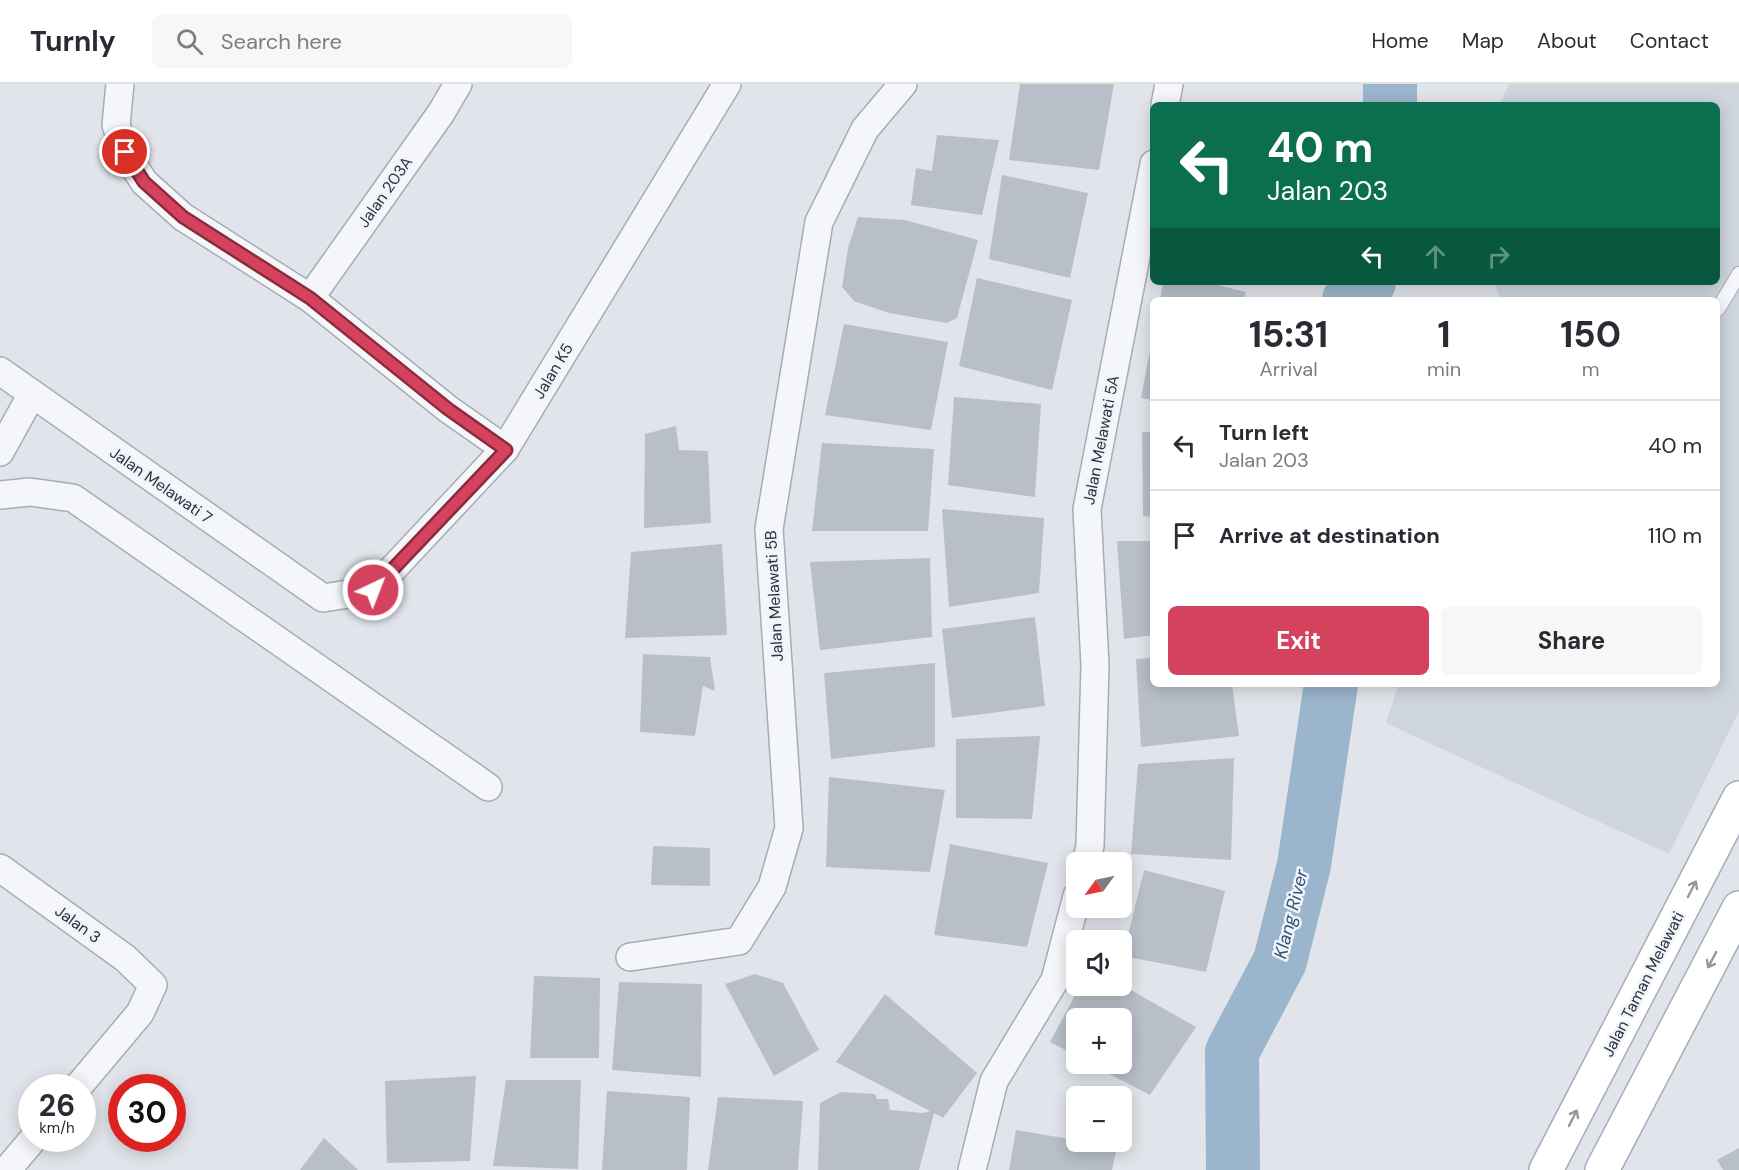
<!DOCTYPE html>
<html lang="en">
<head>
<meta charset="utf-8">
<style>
  body { margin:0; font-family:"DM Sans",sans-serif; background:#f7f7f7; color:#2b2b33; height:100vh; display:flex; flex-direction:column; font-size:22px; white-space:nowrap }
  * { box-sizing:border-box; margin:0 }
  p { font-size:20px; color:#7c7c81 }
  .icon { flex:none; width:33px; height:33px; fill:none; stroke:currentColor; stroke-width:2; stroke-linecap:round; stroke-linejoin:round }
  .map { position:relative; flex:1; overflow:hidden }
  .details { position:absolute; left:1150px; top:213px; width:570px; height:390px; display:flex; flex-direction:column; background:#fff; border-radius:9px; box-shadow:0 3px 15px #0003 }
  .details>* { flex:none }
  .hud { position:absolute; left:1150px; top:18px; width:570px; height:183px; border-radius:9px; box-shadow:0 3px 15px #0003; background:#0b6e4f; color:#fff; overflow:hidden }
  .needle { width:39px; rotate:237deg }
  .fabs { position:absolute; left:1066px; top:768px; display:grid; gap:12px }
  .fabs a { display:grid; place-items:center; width:66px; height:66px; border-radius:9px; background:#fff; box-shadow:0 3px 15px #0003; font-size:30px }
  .speed { position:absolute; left:18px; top:990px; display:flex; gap:12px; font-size:30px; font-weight:700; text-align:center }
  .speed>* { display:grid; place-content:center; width:78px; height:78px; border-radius:50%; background:#fff; box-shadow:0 3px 15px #0003; line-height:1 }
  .speed small { font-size:15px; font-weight:400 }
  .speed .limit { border:9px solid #d22; background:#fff; color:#111 }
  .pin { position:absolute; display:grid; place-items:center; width:51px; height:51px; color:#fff; margin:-26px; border:3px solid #fff; border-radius:50%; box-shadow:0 2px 6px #0007 }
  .me { position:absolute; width:66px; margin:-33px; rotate:43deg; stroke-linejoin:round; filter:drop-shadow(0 0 4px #0008) }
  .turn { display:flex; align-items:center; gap:21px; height:126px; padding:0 18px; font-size:27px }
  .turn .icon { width:78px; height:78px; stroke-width:2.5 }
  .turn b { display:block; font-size:42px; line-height:51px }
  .lanes { display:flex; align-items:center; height:57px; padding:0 18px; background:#0003; justify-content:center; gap:30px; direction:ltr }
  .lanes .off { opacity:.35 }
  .eta { display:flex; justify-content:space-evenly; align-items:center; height:102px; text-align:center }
  .eta b { font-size:36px; font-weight:700; line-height:42px }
  .button { display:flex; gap:12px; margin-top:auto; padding:12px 18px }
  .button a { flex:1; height:69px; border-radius:9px; background:#d4425d; color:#fff; font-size:24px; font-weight:700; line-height:69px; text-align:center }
  .button a+a { background:#f7f7f7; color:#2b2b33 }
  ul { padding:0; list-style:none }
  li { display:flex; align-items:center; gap:18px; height:90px; padding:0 18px; border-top:2px solid #e1e1e2 }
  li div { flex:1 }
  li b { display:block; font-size:22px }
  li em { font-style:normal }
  header { display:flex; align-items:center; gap:36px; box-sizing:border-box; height:84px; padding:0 30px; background:#fff; border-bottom:2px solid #e1e1e2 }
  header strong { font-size:28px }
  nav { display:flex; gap:33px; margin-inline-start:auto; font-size:21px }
  .search { width:420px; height:54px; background:#f7f7f7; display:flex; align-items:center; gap:15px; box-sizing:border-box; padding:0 21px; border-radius:9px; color:#7c7c81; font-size:22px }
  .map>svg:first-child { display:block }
  .built { fill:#cfd5dd }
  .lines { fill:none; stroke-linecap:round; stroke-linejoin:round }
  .river { stroke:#9bb5cc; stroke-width:54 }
  .building { fill:#b8bfc8 }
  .lane-casing { stroke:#a6acb5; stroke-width:16 }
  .street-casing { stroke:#a6acb5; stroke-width:30 }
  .secondary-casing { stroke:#a6acb5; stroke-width:36 }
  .lane { stroke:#f4f6f9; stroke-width:14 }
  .street { stroke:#f4f6f9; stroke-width:27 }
  .secondary { stroke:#fff; stroke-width:33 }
  .oneway { stroke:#9499a1 }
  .route-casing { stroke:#8a2b3c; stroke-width:15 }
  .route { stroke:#d4425d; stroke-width:10 }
  .labels { text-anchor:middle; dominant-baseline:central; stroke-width:5; stroke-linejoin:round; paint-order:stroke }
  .street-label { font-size:16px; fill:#293343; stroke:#f1f4f8 }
  .water-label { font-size:18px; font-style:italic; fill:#315479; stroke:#f1f4f8 }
</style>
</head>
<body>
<header>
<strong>Turnly</strong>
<div class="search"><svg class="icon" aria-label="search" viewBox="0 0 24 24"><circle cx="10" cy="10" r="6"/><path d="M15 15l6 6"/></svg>Search here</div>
<nav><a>Home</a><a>Map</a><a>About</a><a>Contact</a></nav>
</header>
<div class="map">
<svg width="1739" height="1086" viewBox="0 0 1739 1086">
  <rect width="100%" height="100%" fill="#e1e5eb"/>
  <path class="built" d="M1509,0H1739V627L1669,770L1386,639L1399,600H1718V216H1501L1494,198H1718V21H1499Z"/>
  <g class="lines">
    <g class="river">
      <path d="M1390,0V21"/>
      <path d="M1349,216L1369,198"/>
      <path d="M1233,1086L1232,968L1280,877L1304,781L1331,600"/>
    </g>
  </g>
  <g class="building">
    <path d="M1020,0H1114L1099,86L1009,76Z"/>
    <path d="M937,51L999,56L982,131L911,121L916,84L932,87Z"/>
    <path d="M1002,91L1088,109L1070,194L989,175Z"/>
    <path d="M858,133L905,136L978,156L957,234L947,239L889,229L854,217L842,203L848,164Z"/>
    <path d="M977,194L1072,216L1052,306L959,282Z"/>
    <path d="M1163,198H1205L1246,208L1244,216H1160Z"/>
    <path d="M844,240L948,258L931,346L825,331Z"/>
    <path d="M1152,256H1154V316L1141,314Z"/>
    <path d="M954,313L1041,320L1035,413L948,401Z"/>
    <path d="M676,342L679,366L708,367L711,439L644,444L645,350Z"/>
    <path d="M1142,348H1154V433L1143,432Z"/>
    <path d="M822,359L934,365L928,447H812Z"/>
    <path d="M942,425L1044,434L1039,509L949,523Z"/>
    <path d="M1117,457H1154V551L1124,555Z"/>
    <path d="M722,460L727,551L625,554L631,468Z"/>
    <path d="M930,474L932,553L820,566L810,478Z"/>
    <path d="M1035,533L1045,622L952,634L942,545Z"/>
    <path d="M643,570L710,573L715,607L703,602L695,652L640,648Z"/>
    <path d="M1154,574V600H1232L1239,652L1141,663L1136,575Z"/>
    <path d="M935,579V663L831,675L824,589Z"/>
    <path d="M1040,652L1032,735L956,734V655Z"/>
    <path d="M1234,674L1231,776L1131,770L1138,680Z"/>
    <path d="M829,693L945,706L930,788L826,783Z"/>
    <path d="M950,760L1048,779L1027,863L934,851Z"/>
    <path d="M653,762L710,764V802L651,801Z"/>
    <path d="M1144,786L1225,807L1206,888L1123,872Z"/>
    <path d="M755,890L783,899L819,966L774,992L725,900Z"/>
    <path d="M534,892L600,894L599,974H530Z"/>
    <path d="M619,898L702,900L701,993L612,986Z"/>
    <path d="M1122,901L1196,943L1150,1011L1090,980H1122V934H1077V972L1050,958L1080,902Z"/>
    <path d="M885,910L977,989L943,1034L934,1029L919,1086H818L820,1019L841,1008L875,1010L877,1015H888L890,1026L923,1029L930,1027L836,978Z"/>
    <path d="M476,992L470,1077L387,1079L385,997Z"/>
    <path d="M506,996H581L578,1085L493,1082Z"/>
    <path d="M607,1007L690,1013L687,1086H602Z"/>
    <path d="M718,1013L803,1017L798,1086H708Z"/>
    <path d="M1016,1046L1117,1063L1112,1086H1009Z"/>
    <path d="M324,1054L358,1086H300Z"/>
    <path d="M1739,1064V1086H1723L1717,1076Z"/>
  </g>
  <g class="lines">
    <g class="lane-casing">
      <path id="lane" d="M1718,225L1739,190"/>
    </g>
    <g class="street-casing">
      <g id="street">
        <path d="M120,0L116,41L125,68L144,98L183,133L310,214L448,325L505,365"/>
        <path d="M1165,21L1169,0"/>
        <path d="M310,214L441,29L458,0"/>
        <path d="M0,287L323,514L373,506L505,365L727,0"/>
        <path d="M0,368L32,310"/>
        <path d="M0,411L30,408L73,414L488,703"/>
        <path d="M1086,778L1090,762L1095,581L1087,425L1154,80"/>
        <path d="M0,784L125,874L153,901L140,929L77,1004"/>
        <path d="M630,873L739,857L772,803L789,744L769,445L819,138L865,45L903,0"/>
        <path d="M7,1086L34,1054"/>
        <path d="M972,1086L994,997L1055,896L1077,812"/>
      </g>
    </g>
    <g class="secondary-casing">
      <g id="secondary">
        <path d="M1546,1086L1739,714"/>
        <path d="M1602,1086L1739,824"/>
      </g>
    </g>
    <use href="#lane" class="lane"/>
    <use href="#street" class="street"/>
    <use href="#secondary" class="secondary"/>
  </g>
  <defs><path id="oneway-shaft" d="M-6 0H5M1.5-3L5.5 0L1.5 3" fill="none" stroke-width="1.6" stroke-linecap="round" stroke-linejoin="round" transform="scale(1.5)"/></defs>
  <g class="oneway">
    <use href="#oneway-shaft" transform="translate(1692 805) rotate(-63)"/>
    <use href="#oneway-shaft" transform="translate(1712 876) rotate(118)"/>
    <use href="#oneway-shaft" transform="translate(1573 1034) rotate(-63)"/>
  </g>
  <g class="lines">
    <g class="route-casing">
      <path id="route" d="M125,68L144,98L183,133L310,214L448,325L506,366L373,506"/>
    </g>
    <use href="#route" class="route"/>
  </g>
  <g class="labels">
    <g class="street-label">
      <text transform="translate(385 108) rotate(-55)">Jalan 203A</text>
      <text transform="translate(553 287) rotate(-59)">Jalan K5</text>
      <text transform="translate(1101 356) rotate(-79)">Jalan Melawati 5A</text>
      <text transform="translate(161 401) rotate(35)">Jalan Melawati 7</text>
      <text transform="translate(774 512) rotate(-93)">Jalan Melawati 5B</text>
      <text transform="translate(78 840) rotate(36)">Jalan 3</text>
      <text transform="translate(1643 900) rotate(-63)">Jalan Taman Melawati</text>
    </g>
    <g class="water-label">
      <text transform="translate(1291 830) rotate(-76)">Klang River</text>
    </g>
  </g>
</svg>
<div class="fabs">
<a><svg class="needle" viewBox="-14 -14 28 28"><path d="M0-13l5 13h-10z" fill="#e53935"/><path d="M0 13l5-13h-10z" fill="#7c7c81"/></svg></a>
<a><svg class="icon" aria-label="sound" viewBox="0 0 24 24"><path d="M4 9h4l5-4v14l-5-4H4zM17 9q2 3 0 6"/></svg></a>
<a>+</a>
<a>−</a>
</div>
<div class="speed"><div>26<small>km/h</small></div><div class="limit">30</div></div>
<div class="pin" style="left:125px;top:68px;background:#d93025"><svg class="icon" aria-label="arrive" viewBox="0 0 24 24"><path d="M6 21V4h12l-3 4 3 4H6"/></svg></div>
<svg class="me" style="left:373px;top:506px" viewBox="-20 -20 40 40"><circle r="17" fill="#d4425d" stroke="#fff" stroke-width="3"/><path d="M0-11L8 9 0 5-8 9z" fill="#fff"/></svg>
<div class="hud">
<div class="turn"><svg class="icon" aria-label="left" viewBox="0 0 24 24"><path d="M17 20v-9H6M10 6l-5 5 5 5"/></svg><div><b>40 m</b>Jalan 203</div></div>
<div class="lanes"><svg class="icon" aria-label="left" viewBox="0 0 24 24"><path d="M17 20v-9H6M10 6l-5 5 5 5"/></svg><svg class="icon off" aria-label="ahead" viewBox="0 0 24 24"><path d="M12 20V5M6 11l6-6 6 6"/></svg><svg class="icon off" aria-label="right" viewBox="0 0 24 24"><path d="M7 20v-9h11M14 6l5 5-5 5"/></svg></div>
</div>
<section class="details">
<div class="eta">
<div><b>15:31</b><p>Arrival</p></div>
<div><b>1</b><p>min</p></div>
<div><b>150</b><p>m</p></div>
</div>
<ul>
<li><svg class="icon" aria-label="left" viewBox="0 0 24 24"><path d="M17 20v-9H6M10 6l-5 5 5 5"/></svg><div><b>Turn left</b><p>Jalan 203</p></div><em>40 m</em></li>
<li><svg class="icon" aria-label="arrive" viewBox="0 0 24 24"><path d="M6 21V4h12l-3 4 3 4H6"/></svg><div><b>Arrive at destination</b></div><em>110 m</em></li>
</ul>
<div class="button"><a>Exit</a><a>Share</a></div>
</section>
</div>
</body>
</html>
